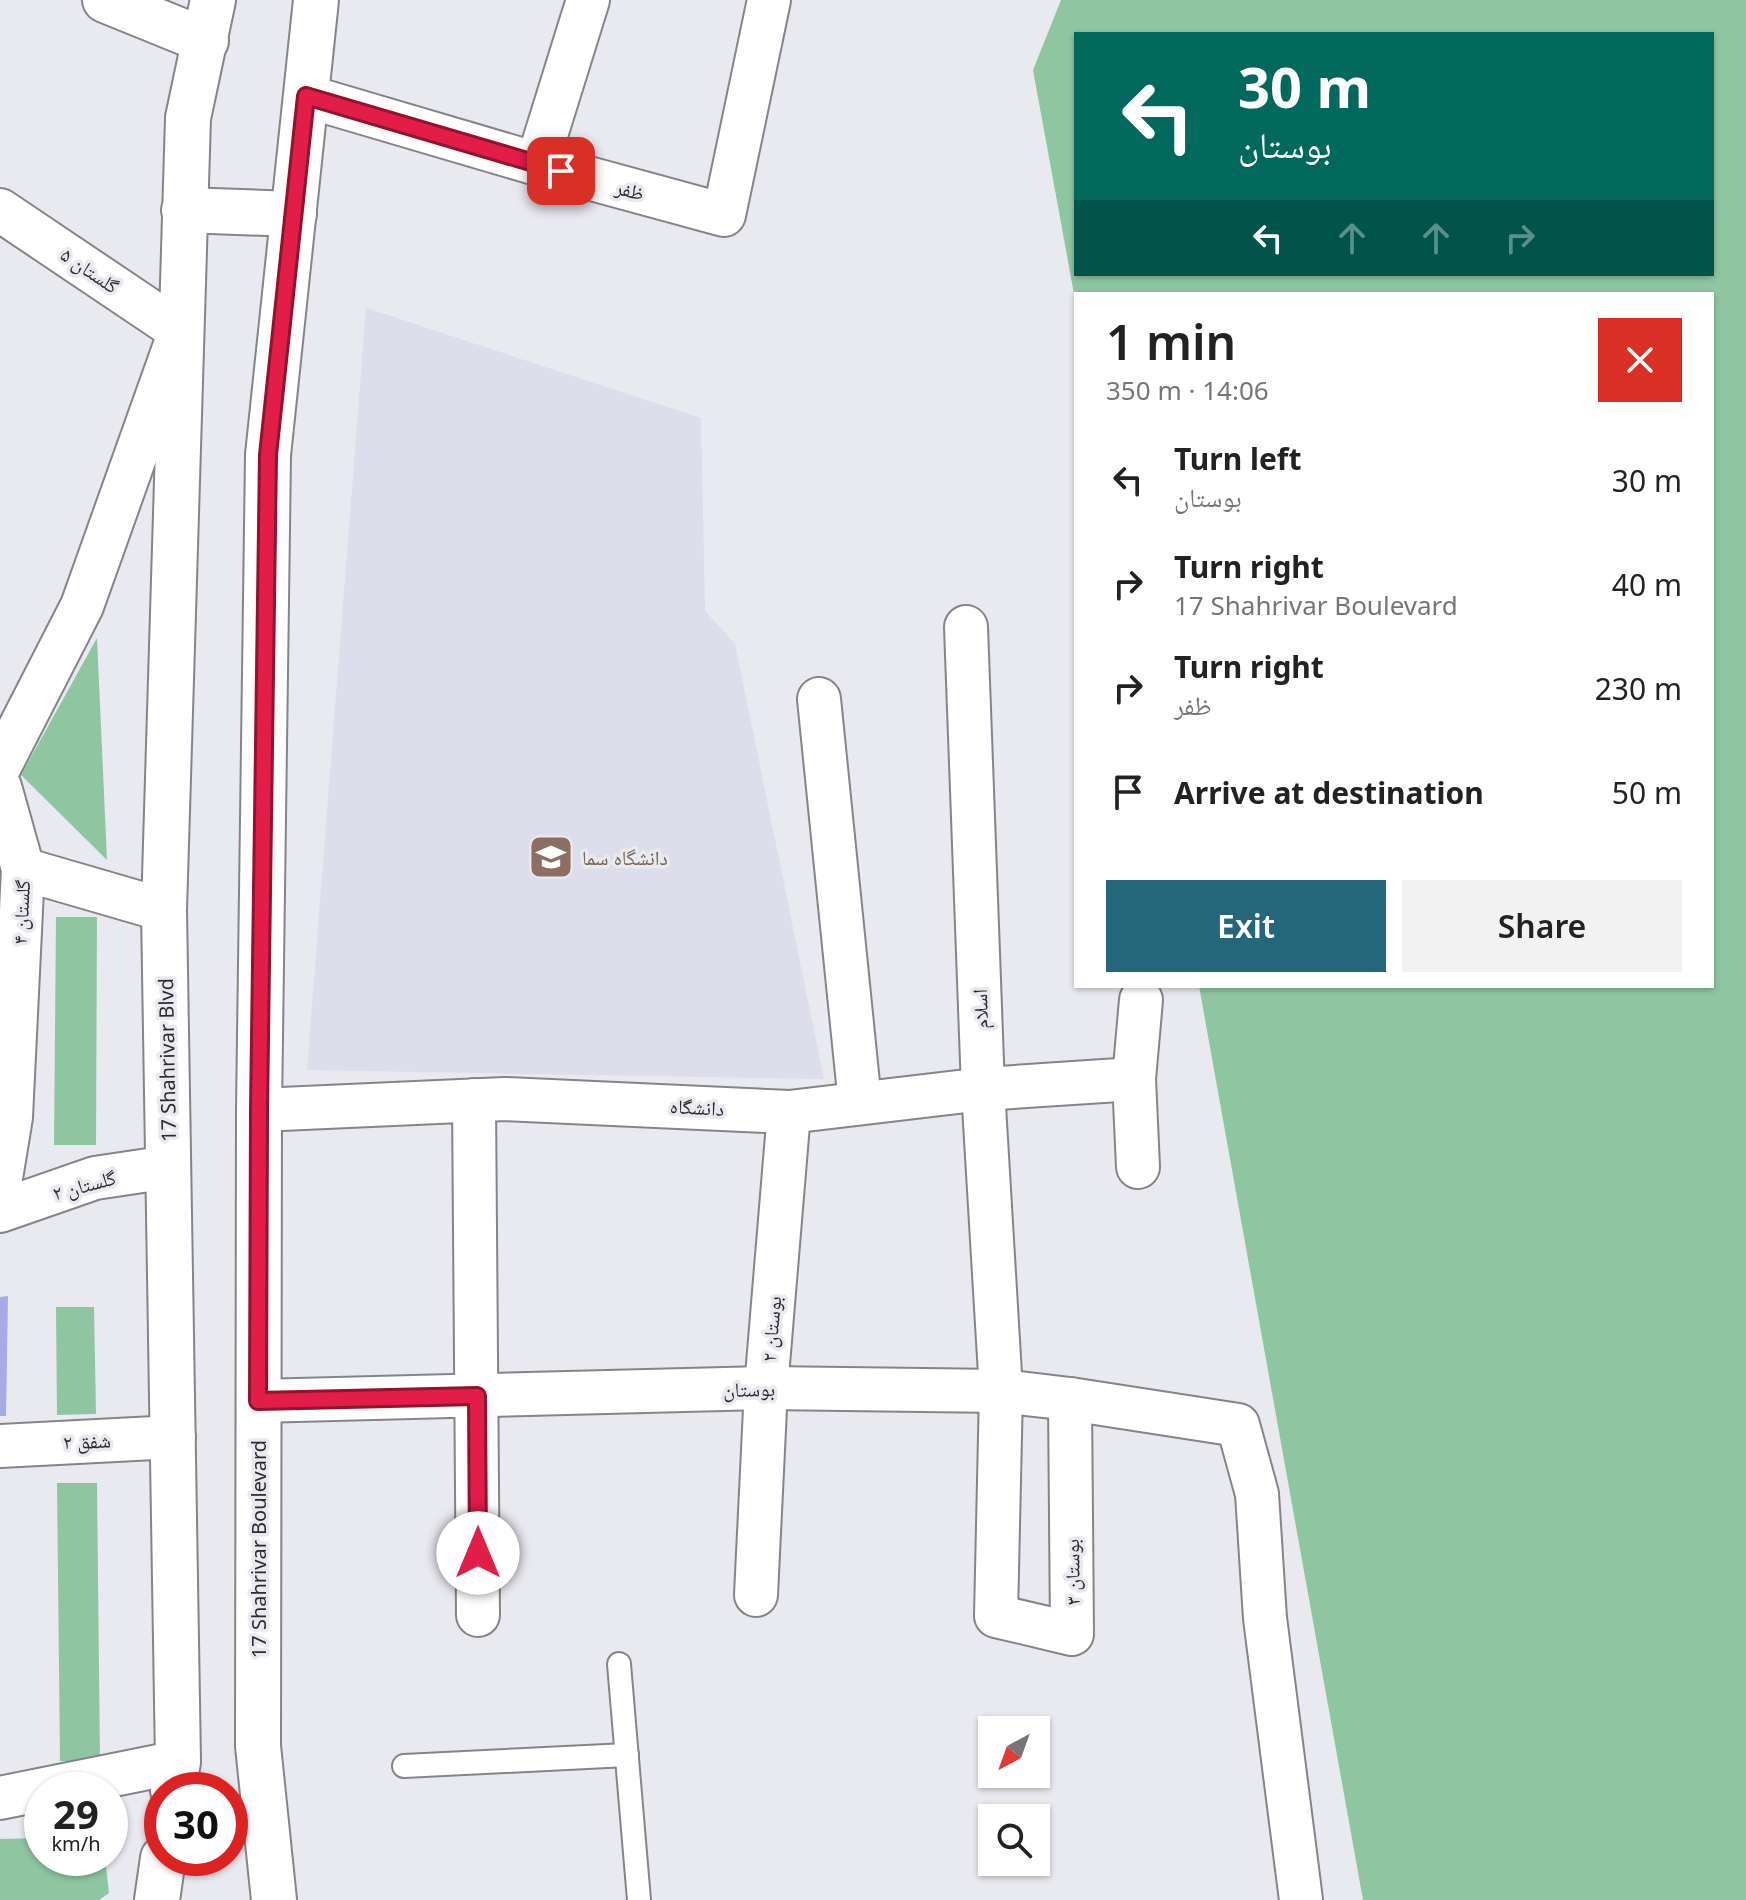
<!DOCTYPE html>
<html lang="en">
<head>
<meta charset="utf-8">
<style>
  body { margin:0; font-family:"Noto Sans","Noto Naskh Arabic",sans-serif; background:#f2f2f2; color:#222; height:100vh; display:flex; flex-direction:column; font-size:30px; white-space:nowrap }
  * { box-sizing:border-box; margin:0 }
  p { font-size:26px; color:#767676 }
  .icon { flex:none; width:44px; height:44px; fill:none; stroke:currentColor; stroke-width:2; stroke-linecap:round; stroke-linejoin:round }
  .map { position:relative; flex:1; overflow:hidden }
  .panel { position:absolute; left:1074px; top:292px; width:640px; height:696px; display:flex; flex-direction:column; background:#fff; border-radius:0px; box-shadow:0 2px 6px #0004 }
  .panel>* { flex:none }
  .banner { position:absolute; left:1074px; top:32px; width:640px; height:244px; border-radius:0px; box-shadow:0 2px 6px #0004; background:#00695c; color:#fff; overflow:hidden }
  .needle { width:52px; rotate:221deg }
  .tools { position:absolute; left:978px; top:1716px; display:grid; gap:16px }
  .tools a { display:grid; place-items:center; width:72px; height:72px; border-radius:0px; background:#fff; box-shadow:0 2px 6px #0004; font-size:40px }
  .speed { position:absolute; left:24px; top:1772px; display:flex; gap:16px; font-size:40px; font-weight:700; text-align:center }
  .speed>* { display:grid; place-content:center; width:104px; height:104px; border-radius:50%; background:#fff; box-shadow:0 2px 6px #0004; line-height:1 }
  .speed small { font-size:20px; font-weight:400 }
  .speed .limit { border:12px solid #d22; background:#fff; color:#111 }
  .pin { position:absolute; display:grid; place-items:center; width:68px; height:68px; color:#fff; margin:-34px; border-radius:16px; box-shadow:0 4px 12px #0006 }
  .me { position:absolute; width:88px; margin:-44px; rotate:0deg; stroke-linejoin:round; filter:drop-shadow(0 0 6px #0008) }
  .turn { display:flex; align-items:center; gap:28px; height:168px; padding:0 32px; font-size:36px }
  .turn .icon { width:104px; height:104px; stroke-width:2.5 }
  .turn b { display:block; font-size:56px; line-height:68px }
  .lanes { display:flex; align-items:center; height:76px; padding:0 32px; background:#0003; justify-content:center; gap:40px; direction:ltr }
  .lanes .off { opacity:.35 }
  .round { display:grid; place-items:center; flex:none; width:84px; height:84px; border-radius:0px; background:#f2f2f2 }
  .headline { display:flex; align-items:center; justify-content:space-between; height:136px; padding:0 32px }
  h1 { font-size:48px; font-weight:600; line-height:60px }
  .cta { display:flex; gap:16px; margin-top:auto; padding:16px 32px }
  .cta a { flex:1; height:92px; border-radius:0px; background:#25677a; color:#fff; font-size:32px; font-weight:600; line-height:92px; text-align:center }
  .cta a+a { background:#f2f2f2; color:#222 }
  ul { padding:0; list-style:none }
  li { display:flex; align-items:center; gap:24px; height:104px; padding:0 32px }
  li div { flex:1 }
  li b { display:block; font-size:30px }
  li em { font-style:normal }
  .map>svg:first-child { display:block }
  .built { fill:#ddddeb }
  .green { fill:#8fc6a2; fill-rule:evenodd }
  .building { fill:#a6aae7 }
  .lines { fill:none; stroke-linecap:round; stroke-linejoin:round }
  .lane-casing { stroke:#84848a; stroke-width:26 }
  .street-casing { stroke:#84848a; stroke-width:46 }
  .secondary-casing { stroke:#84848a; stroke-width:48 }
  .primary-casing { stroke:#84848a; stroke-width:48 }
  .lane { stroke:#fff; stroke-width:22 }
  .street { stroke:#fff; stroke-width:42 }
  .secondary { stroke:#fff; stroke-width:44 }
  .primary { stroke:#fff; stroke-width:44 }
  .route-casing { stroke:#92132f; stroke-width:20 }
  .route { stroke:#e11d48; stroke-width:14 }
  .labels { text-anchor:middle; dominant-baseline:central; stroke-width:7; stroke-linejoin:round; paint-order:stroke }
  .street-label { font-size:20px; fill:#2b2b2e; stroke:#e9e9f0 }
  .education-label { font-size:20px; fill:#785e54; stroke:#e9e9f0; text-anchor:start }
</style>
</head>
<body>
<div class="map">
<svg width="1746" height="1900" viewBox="0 0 1746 1900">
  <rect width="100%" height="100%" fill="#e9e9f0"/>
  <path class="built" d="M366,308L701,418L705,611L735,644L824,1079L307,1070Z"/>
  <g class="green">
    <path d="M1061,0H1746V1900H1363L1199,986H1712V294H1076V305L1033,70ZM1712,34V274H1076V34Z"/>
    <path d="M97,638L107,860L21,775Z"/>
    <path d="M56,917H97L96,1145H54Z"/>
    <path d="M56,1307H94L96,1414L57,1415Z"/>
    <path d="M57,1483H97L100,1761H60Z"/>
    <path d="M42,1838V1858H105L109,1893L99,1900H0V1839Z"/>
  </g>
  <path class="building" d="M8,1296L6,1416H0V1297Z"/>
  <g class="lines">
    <g class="lane-casing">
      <g id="lane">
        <path d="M619,1664L639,1900"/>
        <path d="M404,1766L627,1755"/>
      </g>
    </g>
    <g class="street-casing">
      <g id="street">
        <path d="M306,96L537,164L724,215L769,0"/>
        <path d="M537,164L588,0"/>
        <path d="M0,210L180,331L82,606L0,766"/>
        <path d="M966,627L983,1089L1001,1391L996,1616L1072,1634L1070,1399"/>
        <path d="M819,699L860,1103"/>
        <path d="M0,787L23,869L11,1117L0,1184"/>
        <path d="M23,869L164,910"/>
        <path d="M474,1100L478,1615"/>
        <path d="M259,1110L505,1099L789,1112L983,1089L1134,1079"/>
        <path d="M1138,1167L1134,1079L1141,1000"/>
        <path d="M0,1211L95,1178L169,1167"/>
        <path d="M258,1401L766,1388L1001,1391L1070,1399L1238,1425L1257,1494L1265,1618L1301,1900"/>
        <path d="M0,1446L174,1437"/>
        <path d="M756,1595L766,1388L789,1112"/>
        <path d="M0,1798L178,1762"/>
      </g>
    </g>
    <g class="secondary-casing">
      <path id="secondary" d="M105,0L206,41"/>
    </g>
    <g class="primary-casing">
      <g id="primary">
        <path d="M184,210L294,214"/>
        <path d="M173,1790L178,1762L164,910L188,118L213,0"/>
        <path d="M157,1900L163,1858"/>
        <path d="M274,1900L258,1746L259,1110L268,455L316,0"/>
      </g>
    </g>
    <use href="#lane" class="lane"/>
    <use href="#street" class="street"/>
    <use href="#secondary" class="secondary"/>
    <use href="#primary" class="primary"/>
  </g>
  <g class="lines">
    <g class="route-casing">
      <path id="route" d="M478,1553L477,1396L258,1401L259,1110L268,455L306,96L561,171"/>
    </g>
    <use href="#route" class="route"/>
  </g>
  <defs>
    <g id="university-square" transform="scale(2.3)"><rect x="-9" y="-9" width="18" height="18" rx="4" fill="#8d6e63" stroke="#e9e9f0"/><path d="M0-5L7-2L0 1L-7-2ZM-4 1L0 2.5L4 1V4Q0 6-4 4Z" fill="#fff"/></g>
  </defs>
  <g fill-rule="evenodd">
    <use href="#university-square" x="551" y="857"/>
  </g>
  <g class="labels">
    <g class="street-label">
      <text transform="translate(630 190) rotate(15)">ظفر</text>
      <text transform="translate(90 270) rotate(34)">گلستان ۵</text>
      <text transform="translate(21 912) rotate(-87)">گلستان ۴</text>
      <text transform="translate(980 1009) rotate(-92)">اسلام</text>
      <text transform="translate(167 1060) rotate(-91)">17 Shahrivar Blvd</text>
      <text transform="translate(697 1107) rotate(3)">دانشگاه</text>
      <text transform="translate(84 1185) rotate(-15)">گلستان ۲</text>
      <text transform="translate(771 1329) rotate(-85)">بوستان ۲</text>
      <text transform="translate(749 1389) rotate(-1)">بوستان</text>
      <text transform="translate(87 1441) rotate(-2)">شفق ۲</text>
      <text transform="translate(258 1549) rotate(-90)">17 Shahrivar Boulevard</text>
      <text transform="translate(1072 1572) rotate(-91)">بوستان ۳</text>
    </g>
    <g class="education-label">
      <text x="582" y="857">دانشگاه سما</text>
    </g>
  </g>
</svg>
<div class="tools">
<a><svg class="needle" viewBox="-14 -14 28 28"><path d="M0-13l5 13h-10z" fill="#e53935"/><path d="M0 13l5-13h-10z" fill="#767676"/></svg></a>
<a><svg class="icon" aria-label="search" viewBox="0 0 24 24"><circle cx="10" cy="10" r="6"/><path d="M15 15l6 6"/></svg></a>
</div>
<div class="speed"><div>29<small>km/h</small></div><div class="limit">30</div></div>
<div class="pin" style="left:561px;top:171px;background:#d93025"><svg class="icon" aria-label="arrive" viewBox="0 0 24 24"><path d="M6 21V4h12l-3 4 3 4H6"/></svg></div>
<svg class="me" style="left:478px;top:1553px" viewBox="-20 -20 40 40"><circle r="19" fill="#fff"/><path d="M0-13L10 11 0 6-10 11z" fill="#e11d48"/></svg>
<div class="banner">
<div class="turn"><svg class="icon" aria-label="left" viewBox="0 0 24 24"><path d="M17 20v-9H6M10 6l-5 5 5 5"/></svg><div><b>30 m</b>بوستان</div></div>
<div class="lanes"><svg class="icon" aria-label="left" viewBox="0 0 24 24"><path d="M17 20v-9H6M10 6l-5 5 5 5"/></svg><svg class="icon off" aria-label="ahead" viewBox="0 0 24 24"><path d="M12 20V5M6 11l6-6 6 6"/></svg><svg class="icon off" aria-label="ahead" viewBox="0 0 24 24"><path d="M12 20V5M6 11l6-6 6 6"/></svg><svg class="icon off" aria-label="right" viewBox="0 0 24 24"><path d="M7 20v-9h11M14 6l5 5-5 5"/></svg></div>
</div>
<section class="panel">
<div class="headline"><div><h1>1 min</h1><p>350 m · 14:06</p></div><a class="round" style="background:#d93025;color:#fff"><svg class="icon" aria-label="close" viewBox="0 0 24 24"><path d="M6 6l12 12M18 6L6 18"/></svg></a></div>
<ul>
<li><svg class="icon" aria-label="left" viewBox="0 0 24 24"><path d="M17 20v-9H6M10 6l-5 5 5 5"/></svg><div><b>Turn left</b><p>بوستان</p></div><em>30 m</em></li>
<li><svg class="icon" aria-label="right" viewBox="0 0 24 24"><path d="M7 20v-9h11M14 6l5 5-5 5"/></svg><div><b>Turn right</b><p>17 Shahrivar Boulevard</p></div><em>40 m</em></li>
<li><svg class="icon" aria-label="right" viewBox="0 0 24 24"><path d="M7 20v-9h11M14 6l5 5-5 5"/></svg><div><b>Turn right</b><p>ظفر</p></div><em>230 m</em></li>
<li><svg class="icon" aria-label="arrive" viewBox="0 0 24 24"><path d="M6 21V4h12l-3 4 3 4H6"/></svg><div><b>Arrive at destination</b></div><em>50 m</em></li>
</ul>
<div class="cta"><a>Exit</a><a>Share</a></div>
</section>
</div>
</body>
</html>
